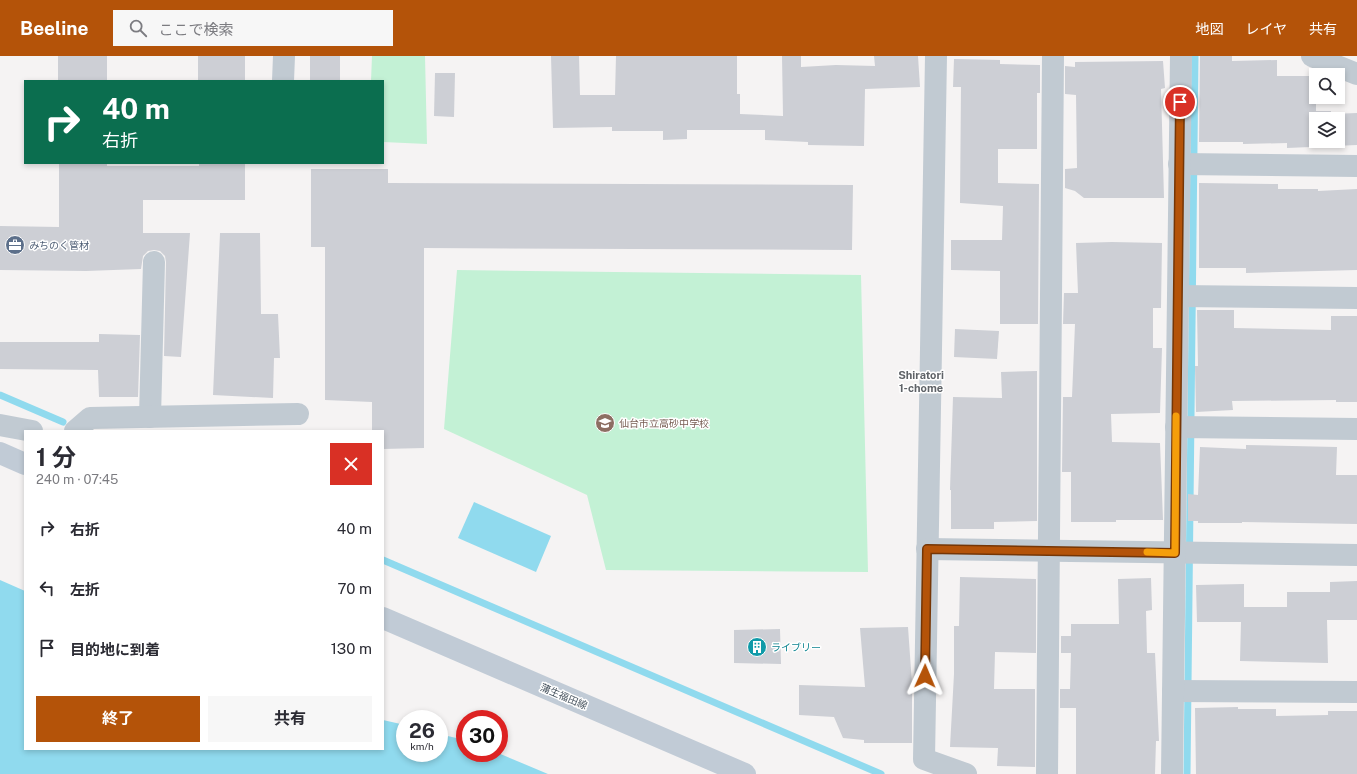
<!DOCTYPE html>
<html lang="ja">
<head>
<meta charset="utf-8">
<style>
  body { margin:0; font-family:"Public Sans","Noto Sans JP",sans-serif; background:#f7f7f7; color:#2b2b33; height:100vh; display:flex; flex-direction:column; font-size:15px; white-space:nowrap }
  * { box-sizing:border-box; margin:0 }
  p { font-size:13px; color:#7c7c81 }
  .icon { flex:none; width:22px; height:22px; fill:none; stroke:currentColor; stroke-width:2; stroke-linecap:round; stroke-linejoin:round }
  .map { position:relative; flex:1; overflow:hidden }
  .panel { position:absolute; left:24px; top:374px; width:360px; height:320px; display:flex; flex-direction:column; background:#fff; border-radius:0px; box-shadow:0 2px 6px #0003 }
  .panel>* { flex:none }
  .guide { position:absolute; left:24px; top:24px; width:360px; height:84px; border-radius:0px; box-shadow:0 2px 6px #0003; background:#0b6e4f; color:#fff; overflow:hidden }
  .controls { position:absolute; left:1309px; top:12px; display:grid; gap:8px }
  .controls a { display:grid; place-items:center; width:36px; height:36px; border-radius:0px; background:#fff; box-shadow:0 2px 6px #0003; font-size:20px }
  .speed { position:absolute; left:396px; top:654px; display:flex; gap:8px; font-size:20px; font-weight:700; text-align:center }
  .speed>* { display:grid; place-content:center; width:52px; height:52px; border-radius:50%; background:#fff; box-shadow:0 2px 6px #0003; line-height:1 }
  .speed small { font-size:10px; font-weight:400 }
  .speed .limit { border:6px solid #d22; background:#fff; color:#111 }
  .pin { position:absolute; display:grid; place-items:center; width:34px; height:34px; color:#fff; margin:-17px; border:2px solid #fff; border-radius:50%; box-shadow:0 1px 4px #0007 }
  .me { position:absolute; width:44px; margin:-22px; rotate:1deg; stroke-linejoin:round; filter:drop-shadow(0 0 3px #0008) }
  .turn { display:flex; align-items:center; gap:14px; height:84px; padding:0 12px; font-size:18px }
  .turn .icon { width:52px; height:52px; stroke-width:2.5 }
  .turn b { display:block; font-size:28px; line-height:34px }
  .round { display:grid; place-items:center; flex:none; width:42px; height:42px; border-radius:0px; background:#f7f7f7 }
  .summary { display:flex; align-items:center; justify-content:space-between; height:68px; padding:0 12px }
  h1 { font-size:24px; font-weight:700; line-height:30px }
  .cta { display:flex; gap:8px; margin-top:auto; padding:8px 12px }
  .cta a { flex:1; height:46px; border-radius:0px; background:#b45309; color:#fff; font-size:16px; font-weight:700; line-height:46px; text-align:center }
  .cta a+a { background:#f7f7f7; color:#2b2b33 }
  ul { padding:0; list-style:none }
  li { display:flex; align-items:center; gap:12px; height:60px; padding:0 12px }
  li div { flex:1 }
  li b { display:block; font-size:15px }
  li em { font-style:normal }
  header { display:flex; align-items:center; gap:24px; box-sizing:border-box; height:56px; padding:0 20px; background:#b45309; color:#fff }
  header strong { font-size:19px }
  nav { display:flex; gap:22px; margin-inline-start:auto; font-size:14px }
  .search { width:280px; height:36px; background:#f7f7f7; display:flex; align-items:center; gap:10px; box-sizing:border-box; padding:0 14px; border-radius:0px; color:#7c7c81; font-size:15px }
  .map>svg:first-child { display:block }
  .green { fill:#c3f1d5 }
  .water { fill:#90daee }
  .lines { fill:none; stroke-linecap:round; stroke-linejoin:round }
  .stream { stroke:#90daee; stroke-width:7 }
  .building { fill:#cdcfd5; fill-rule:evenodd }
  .minor { stroke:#c1cad2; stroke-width:22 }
  .secondary { stroke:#c1cbd6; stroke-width:22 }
  .route-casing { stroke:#753606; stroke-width:10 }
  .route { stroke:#b45309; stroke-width:7 }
  .slow { stroke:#f59e0b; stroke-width:7 }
  .labels { text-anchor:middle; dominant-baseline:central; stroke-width:3; stroke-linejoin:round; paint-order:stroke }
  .service-label { font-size:10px; fill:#4e5e75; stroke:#fff; text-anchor:start }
  .education-label { font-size:10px; fill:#785e54; stroke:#fff; text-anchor:start }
  .culture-label { font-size:10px; fill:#0d838f; stroke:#fff; text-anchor:start }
  .street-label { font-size:10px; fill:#4a5661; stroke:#fff }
  .neighbourhood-label { font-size:11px; font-weight:bold; fill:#5f6368; stroke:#fff }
</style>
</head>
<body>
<header>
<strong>Beeline</strong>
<div class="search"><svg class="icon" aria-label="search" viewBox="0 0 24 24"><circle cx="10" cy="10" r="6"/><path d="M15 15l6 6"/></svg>ここで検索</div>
<nav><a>地図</a><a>レイヤ</a><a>共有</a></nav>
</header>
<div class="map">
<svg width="1357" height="718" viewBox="0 0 1357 718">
  <rect width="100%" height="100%" fill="#f5f3f3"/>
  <g class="green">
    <path d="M372,0H425L427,88L383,86V25H371Z"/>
    <path d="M457,214L861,219L868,516L606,514L587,439L444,373Z"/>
  </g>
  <g class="water">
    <path d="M474,446L551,480L536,516L458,482Z"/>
    <path d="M0,524L25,535V693H383V664L405,669V697H439V678L465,684V697H498L548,718H0Z"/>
  </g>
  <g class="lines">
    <g class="stream">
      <path d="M0,339L63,366"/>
      <path d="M383,504L881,718"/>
      <path d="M1187,718L1195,0"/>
    </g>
  </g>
  <g class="building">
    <rect x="58" y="0" width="49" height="25"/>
    <rect x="198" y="0" width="47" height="25"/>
    <rect x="310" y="0" width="30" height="25"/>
    <path d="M551,0H579L580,39H615L616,0H737V38H740V58L783,60L782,0H801V11L836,9L875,10L874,0H918L920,31L865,33L864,90L808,89V86L765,84V74H687V83L663,84V75H612V71L553,72Z"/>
    <path d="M1200,0H1232V5L1277,4V20H1316V55H1331V58L1357,57V89L1287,92V87L1243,88V86H1199ZM1316,63H1338V85H1316Z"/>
    <path d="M954,3L1000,4V8L1040,9V37H1037V93H998V127L1039,128L1038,268H1000V215L951,214V184H1002L1003,150L960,147L961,31H953Z"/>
    <path d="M1163,5L1165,32L1161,33L1164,142H1084L1075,135L1065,132V113L1077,112L1076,39L1065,38V10L1075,11V6Z"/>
    <path d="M435,17H455L454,61L434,60Z"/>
    <path d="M59,107H107V110H199V107H245V144H143V177H190L181,301L164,300L166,206L165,200L160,195L154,194L148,195L143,200L141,213L86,215L0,214V170L59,171Z"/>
    <path d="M311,113H388V127L853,129L852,194L424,192V392L383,393V375H372V346L325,344V191H311Z"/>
    <path d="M1199,127L1278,128V133H1318V135L1357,133V214L1246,217V212H1199Z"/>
    <path d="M220,177H260L261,258H278L280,302H274L273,342L213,339Z"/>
    <path d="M1112,186L1162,187L1161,252H1153V292H1162L1160,357L1111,358L1112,386L1160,387L1163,464H1116V466H1071V416H1062L1063,341H1072L1075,268H1063L1064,237H1078L1076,187Z"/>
    <path d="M1197,254H1234V272L1331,274V260H1357V346H1336V344L1232,345L1233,354L1196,356L1195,310H1198Z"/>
    <path d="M955,273L999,275L997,303L954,301Z"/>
    <path d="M99,278L140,279L138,341H99L98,314L0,313V286H99Z"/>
    <path d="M1037,315V465L994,466V473H951V434H950L953,341L1002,342L1001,316Z"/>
    <path d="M1246,389L1337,391L1336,419H1357V468L1242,466V467H1198V465H1188V438L1198,439L1200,391L1246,393Z"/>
    <path d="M960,521L1036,523V597L995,596L994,633H1035V711L997,710L998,692L950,691L954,618V570H959Z"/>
    <path d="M1151,522L1152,554L1146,555L1147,597H1155L1159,685H1156L1155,718H1076V652H1060V633H1070L1071,597H1061V580H1071V568H1119L1118,523Z"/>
    <path d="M1357,525V564H1327L1328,607L1240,605L1241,566H1197L1196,529L1244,528V551H1287V536H1330V526Z"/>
    <path d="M908,571L912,628V687H864V684L843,682L834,661L799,659V629L865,631L860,572Z"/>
    <path d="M780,573L781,608L734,607V574Z"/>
    <path d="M1238,651V653H1276V660L1328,659V655H1357V718H1196L1195,652Z"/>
  </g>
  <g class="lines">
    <g class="minor">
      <path d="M936,0L924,703L966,718"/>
      <path d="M1312,0L1357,18"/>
      <path d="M283,25L284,0"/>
      <path d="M1179,108L1357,110"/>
      <path d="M1178,240L1357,242"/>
      <path d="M150,361L154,206"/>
      <path d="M0,369L32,375"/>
      <path d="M1176,371L1357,373"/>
      <path d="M75,375L90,362L298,358"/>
      <path d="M927,493L1357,499"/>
      <path d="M1173,635L1357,636"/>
      <path d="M1047,718L1053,0"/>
      <path d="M1172,718L1181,0"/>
    </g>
    <g class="secondary">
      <path d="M0,397L25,408"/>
      <path d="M383,562L745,718"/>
    </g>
  </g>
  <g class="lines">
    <g class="route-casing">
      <path id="route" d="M925,620L927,493L1175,497L1180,46"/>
    </g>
    <use href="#route" class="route"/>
    <path class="slow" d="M1147,496L1175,497L1176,360"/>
  </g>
  <defs>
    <g id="office-disc" transform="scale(1)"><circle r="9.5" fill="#5c6f8a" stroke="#fff"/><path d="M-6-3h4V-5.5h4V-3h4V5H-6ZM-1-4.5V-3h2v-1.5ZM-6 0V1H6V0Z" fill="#fff"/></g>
    <g id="school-disc" transform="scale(1)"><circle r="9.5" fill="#8d6e63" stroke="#fff"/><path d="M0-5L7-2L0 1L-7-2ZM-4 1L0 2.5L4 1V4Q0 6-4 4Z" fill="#fff"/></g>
    <g id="building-disc" transform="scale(1)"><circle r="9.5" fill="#0f9aa8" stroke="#fff"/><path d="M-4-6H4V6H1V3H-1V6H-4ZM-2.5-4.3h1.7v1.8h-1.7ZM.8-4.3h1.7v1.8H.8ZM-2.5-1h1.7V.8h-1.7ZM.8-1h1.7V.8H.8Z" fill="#fff"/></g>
  </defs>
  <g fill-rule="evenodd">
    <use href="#office-disc" x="15" y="189"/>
    <use href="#school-disc" x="605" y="367"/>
    <use href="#building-disc" x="757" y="591"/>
  </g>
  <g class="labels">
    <g class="service-label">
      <text x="29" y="189">みちのく管材</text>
    </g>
    <g class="education-label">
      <text x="619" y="367">仙台市立高砂中学校</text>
    </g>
    <g class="culture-label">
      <text x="771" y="591">ライブリー</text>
    </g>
    <g class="street-label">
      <text transform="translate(564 640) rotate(23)">蒲生福田線</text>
    </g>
    <g class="neighbourhood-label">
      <text x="921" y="319">Shiratori<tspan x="921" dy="13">1-chome</tspan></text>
    </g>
  </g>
</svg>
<div class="controls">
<a><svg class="icon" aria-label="search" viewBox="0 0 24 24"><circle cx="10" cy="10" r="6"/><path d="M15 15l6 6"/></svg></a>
<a><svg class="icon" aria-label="layers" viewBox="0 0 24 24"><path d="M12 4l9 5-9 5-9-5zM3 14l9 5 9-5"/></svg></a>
</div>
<div class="speed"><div>26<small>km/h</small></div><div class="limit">30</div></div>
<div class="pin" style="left:1180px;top:46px;background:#d93025"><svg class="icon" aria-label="arrive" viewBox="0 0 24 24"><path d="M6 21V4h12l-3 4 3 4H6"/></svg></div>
<svg class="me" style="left:925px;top:620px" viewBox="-20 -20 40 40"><path d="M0-17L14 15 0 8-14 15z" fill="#b45309" stroke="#fff" stroke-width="4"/></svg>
<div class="guide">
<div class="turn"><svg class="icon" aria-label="right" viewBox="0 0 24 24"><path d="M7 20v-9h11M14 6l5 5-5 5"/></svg><div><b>40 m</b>右折</div></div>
</div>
<section class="panel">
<div class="summary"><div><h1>1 分</h1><p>240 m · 07:45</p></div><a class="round" style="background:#d93025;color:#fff"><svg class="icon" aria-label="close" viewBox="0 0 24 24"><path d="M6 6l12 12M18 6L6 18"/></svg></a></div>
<ul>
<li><svg class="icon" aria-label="right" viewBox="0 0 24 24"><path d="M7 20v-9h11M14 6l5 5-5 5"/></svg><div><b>右折</b></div><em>40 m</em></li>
<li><svg class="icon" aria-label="left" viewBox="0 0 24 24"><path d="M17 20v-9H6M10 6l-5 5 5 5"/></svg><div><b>左折</b></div><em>70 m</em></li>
<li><svg class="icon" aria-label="arrive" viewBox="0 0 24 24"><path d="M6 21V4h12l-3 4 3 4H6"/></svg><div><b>目的地に到着</b></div><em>130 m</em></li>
</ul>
<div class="cta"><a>終了</a><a>共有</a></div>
</section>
</div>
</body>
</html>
